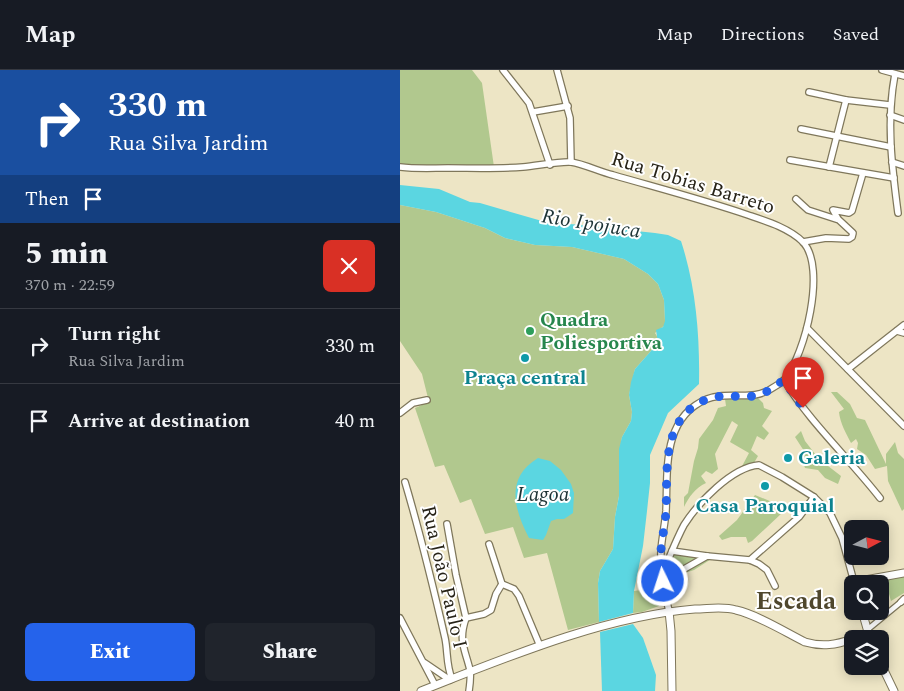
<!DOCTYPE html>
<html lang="en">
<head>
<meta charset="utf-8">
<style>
  body { margin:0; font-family:Spectral,serif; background:#20242c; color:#f1f3f6; height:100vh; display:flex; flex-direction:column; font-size:19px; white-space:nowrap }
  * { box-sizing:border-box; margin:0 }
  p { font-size:16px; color:#9ea1a6 }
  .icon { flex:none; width:28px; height:28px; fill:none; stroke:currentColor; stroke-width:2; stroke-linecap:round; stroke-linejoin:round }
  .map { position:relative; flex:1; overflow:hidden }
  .panel { display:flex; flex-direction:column; background:#171b24; width:400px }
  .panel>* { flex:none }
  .banner { background:#1a4fa0; color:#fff; overflow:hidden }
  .needle { width:32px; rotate:83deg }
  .fabs { position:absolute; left:444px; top:450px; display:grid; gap:10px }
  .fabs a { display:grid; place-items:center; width:45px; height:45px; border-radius:8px; background:#171b24; box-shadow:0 2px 12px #0003; font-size:25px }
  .pin { position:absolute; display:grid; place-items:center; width:42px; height:42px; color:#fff; margin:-51px -21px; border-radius:50% 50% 50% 0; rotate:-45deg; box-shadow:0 0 5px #0007 }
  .pin .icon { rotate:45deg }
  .me { position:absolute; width:55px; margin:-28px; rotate:356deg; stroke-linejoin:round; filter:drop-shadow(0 0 4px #0008) }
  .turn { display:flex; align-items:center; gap:18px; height:105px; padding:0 25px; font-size:22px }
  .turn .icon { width:65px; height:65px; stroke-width:2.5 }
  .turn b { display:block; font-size:35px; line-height:42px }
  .then { display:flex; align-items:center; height:48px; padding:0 25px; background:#0003; gap:10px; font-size:19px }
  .round { display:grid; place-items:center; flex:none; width:52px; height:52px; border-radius:8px; background:#20242c }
  .headline { display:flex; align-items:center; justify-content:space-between; height:85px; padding:0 25px }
  h1 { font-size:30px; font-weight:800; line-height:38px }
  .action { display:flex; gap:10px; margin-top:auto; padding:10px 25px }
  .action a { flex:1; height:58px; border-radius:8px; background:#2563eb; color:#fff; font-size:20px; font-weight:800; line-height:58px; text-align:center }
  .action a+a { background:#20242c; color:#f1f3f6 }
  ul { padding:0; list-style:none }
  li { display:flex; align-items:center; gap:15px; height:75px; padding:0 25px; border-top:1px solid #363941 }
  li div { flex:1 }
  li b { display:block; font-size:19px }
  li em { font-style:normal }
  header { display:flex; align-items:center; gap:30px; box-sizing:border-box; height:70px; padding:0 25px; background:#171b24; border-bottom:1px solid #363941 }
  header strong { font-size:24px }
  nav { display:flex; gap:28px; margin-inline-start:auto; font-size:18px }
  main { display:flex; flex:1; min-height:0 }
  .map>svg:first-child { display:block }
  .green { fill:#b1c88e }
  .water { fill:#5bd6e1 }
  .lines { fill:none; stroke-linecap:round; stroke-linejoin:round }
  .pedestrian-casing { stroke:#7f775b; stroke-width:7 }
  .minor-casing { stroke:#7f775b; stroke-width:8 }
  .tertiary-casing { stroke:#7f775b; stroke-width:9 }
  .pedestrian { stroke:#fff; stroke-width:4.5 }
  .minor { stroke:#fff; stroke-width:5.5 }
  .tertiary { stroke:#fff; stroke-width:7 }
  .route { stroke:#2563eb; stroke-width:9; stroke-dasharray:0 16.2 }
  .leisure-dot { fill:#2e9e5b; stroke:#fff; stroke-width:2 }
  .culture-dot { fill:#0f9aa8; stroke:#fff; stroke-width:2 }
  .labels { text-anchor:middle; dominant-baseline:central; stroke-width:4; stroke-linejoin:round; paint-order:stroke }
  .street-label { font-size:20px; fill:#272318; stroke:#fff }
  .leisure-label { font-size:20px; font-weight:bold; fill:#27864d; stroke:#fff; text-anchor:start }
  .culture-label { font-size:20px; font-weight:bold; fill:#0d838f; stroke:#fff }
  .water-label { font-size:21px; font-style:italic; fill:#1d3335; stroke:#fff }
  .district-label { font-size:25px; font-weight:bold; fill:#4f472d; stroke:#fff }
</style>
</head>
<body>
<header>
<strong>Map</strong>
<nav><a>Map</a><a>Directions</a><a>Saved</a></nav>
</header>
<main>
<section class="panel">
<div class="banner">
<div class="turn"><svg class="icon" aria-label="right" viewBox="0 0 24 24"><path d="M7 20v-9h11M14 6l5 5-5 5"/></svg><div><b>330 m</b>Rua Silva Jardim</div></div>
<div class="then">Then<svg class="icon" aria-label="arrive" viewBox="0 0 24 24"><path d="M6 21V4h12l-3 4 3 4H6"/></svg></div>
</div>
<div class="headline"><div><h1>5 min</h1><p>370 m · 22:59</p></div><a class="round" style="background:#d93025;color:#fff"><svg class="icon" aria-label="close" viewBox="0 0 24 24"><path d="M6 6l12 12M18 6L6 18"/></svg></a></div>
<ul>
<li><svg class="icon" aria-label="right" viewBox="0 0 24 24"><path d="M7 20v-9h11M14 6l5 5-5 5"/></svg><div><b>Turn right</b><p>Rua Silva Jardim</p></div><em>330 m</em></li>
<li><svg class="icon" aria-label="arrive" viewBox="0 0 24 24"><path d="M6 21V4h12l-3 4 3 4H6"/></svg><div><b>Arrive at destination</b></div><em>40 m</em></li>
</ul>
<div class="action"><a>Exit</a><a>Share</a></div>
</section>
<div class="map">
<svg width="504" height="621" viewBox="0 0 504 621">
  <rect width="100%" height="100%" fill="#ede5c5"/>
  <g class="green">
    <path d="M0,0H72L82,13L94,97L0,96Z"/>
    <path d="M0,135L36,142L85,158L105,168L135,175L172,177L224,189L248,204L258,214L264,230L265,251V255L255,263L258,268V273L235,299L229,325L232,342L231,351L222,367L219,386V426L215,447L213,479L200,501L198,513L199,552L168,560L147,483L124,488L113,457L85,464L71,429L60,433L44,395L35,397L15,338L29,332L22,304L0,271Z"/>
    <path d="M431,322H437L450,334L457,348L465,350L486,394V384L495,372L498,383L504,389V439L502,441L488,411L487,396L475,399L466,385L457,379L458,373L456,369L451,373C446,363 440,353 439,342L444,339Z"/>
    <path d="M358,328L363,333L364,338L372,341L362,356L369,363L364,370L357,366L351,380L358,386L351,398L340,400L349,383L330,372L338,355L332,351L315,384L318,399L312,404L306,401L301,406L306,413C295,418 289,427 284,437V427L288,423L294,391L298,378L299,369L313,350L318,338L326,336L325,329Z"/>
    <path d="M401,361L405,371L419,389L441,406L438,414L425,408L418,400L405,398L402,389L404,381L395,367Z"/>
    <path d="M355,425L377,434L382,443L352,471L348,473L346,467H331L322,470L319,466L337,450Z"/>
    <path d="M273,481L316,486L294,500L270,508L268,498Z"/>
    <path d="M504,506V523L491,531L485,510Z"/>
    <path d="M256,518V524H259L261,528L259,536L242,542L233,543L234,521Z"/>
  </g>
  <g class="water">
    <path d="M0,115L39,119L70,132L80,133L142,151L255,163L268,165L281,171C296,217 300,266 299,314L268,343L250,385V413L247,441L243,476L234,521L233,543L199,552L198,513L200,501L213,479L215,447L219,426V379L222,367L231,351L232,342L229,325L231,312L235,299L258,273L256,260L263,257L265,251L264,230L258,214L248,204L224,189L172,177L135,175L105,168L85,158L36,142L0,135Z"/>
    <path d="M138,388L150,391L161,400L171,414L174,423L173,443L164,449H157L151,451L146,465L143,470L129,468C114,439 105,408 138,388Z"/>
    <path d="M233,554L243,568L256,605L255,621H202L200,562Z"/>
  </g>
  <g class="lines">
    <g class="pedestrian-casing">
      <path id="pedestrian" d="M467,560L501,532"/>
    </g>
    <g class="minor-casing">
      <g id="minor">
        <path d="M103,0L129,33L150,95"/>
        <path d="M157,0L170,48L171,92"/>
        <path d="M482,0L504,6"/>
        <path d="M495,4C486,51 492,97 498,143"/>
        <path d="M409,22L446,30L490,35"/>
        <path d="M133,42L168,36"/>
        <path d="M490,45L504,50"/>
        <path d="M401,59L491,77"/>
        <path d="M390,90L494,108"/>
        <path d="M492,92L504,96"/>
        <path d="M0,97C16,99 32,98 48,98C73,98 98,99 123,97C136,96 160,91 171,92C184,94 200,102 213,105C258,118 304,130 348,145C366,151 389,158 403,172C427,198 405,284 385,309C382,312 378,315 374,317C352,333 330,320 307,329C261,348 268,402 266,441C265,454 262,467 261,480C260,501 264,521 269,541"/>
        <path d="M429,97L446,30"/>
        <path d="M396,129L408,140L439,150L453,163L452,167L449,169L426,168L403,172"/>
        <path d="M438,149L433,140L449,143L452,141L463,103"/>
        <path d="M407,258L504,356"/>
        <path d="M497,261L504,263"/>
        <path d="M448,299L504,255"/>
        <path d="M384,310C411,354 449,388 480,428"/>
        <path d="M0,343L13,333L27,330"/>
        <path d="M5,412C20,463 33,516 45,568C48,582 46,595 52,609"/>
        <path d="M47,454L56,505L66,548"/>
        <path d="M89,474L102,514L114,519L119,526L140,576"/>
        <path d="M272,481L307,486"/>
        <path d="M350,490L399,447L414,427"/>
        <path d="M263,502C270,486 276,470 284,455C298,433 332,397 359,395L382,407L414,427L430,443L442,468L454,512"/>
        <path d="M263,511L307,486L350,490L359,494L367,500L375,516"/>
        <path d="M501,532L504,529"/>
        <path d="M0,548L35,615"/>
        <path d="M66,548C58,571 65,579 70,600C71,607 70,614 69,621"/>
        <path d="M66,548L84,544L91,540L96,524L102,514"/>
        <path d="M25,593L50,610"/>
      </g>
    </g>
    <g class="tertiary-casing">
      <g id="tertiary">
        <path d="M454,514V512L504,503"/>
        <path d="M269,541L271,561L272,621"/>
        <path d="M462,541L470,569"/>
        <path d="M453,569L468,563"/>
        <path d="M480,592L494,621"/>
        <path d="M21,621C105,588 205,546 295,539C308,539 323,536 336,540C358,545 385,562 405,572C422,577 436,575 452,569"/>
      </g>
    </g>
    <use href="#pedestrian" class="pedestrian"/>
    <use href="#minor" class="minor"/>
    <use href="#tertiary" class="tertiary"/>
  </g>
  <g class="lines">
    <path class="route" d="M263,511C262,501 261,490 261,480C262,468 265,455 266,442C268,403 260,349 305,330C321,323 337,328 354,326C366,324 375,316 384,310L403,338"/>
  </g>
  <circle class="leisure-dot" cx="130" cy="261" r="5"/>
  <g class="culture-dot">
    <circle cx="125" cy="288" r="5"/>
    <circle cx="388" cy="388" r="5"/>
    <circle cx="365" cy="416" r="5"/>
  </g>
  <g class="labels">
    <g class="street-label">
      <text transform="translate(293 113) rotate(17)">Rua Tobias Barreto</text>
      <text transform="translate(44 507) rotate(77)">Rua João Paulo I</text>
    </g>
    <g class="leisure-label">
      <text x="140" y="250">Quadra<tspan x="140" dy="23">Poliesportiva</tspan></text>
    </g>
    <g class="culture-label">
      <text x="125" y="308">Praça central</text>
      <text x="398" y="388" text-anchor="start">Galeria</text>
      <text x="365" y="436">Casa Paroquial</text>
    </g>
    <g class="water-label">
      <text transform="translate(191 154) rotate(9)">Rio Ipojuca</text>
      <text x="143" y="425">Lagoa</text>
    </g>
    <g class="district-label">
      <text x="396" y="532">Escada</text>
    </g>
  </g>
</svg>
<div class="fabs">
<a><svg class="needle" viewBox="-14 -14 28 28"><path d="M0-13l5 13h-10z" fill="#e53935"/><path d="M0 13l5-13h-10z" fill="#9ea1a6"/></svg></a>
<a><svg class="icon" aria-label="search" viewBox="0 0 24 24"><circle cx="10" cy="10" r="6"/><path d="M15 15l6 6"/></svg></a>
<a><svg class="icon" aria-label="layers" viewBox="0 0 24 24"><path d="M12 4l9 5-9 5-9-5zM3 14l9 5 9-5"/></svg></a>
</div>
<div class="pin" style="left:403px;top:338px;background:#d93025"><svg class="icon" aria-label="arrive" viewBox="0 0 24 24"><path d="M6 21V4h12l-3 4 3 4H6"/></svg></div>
<svg class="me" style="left:263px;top:511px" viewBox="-20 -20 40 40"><circle r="17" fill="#2563eb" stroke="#fff" stroke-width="3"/><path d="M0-11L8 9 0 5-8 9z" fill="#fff"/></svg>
</div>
</main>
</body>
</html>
